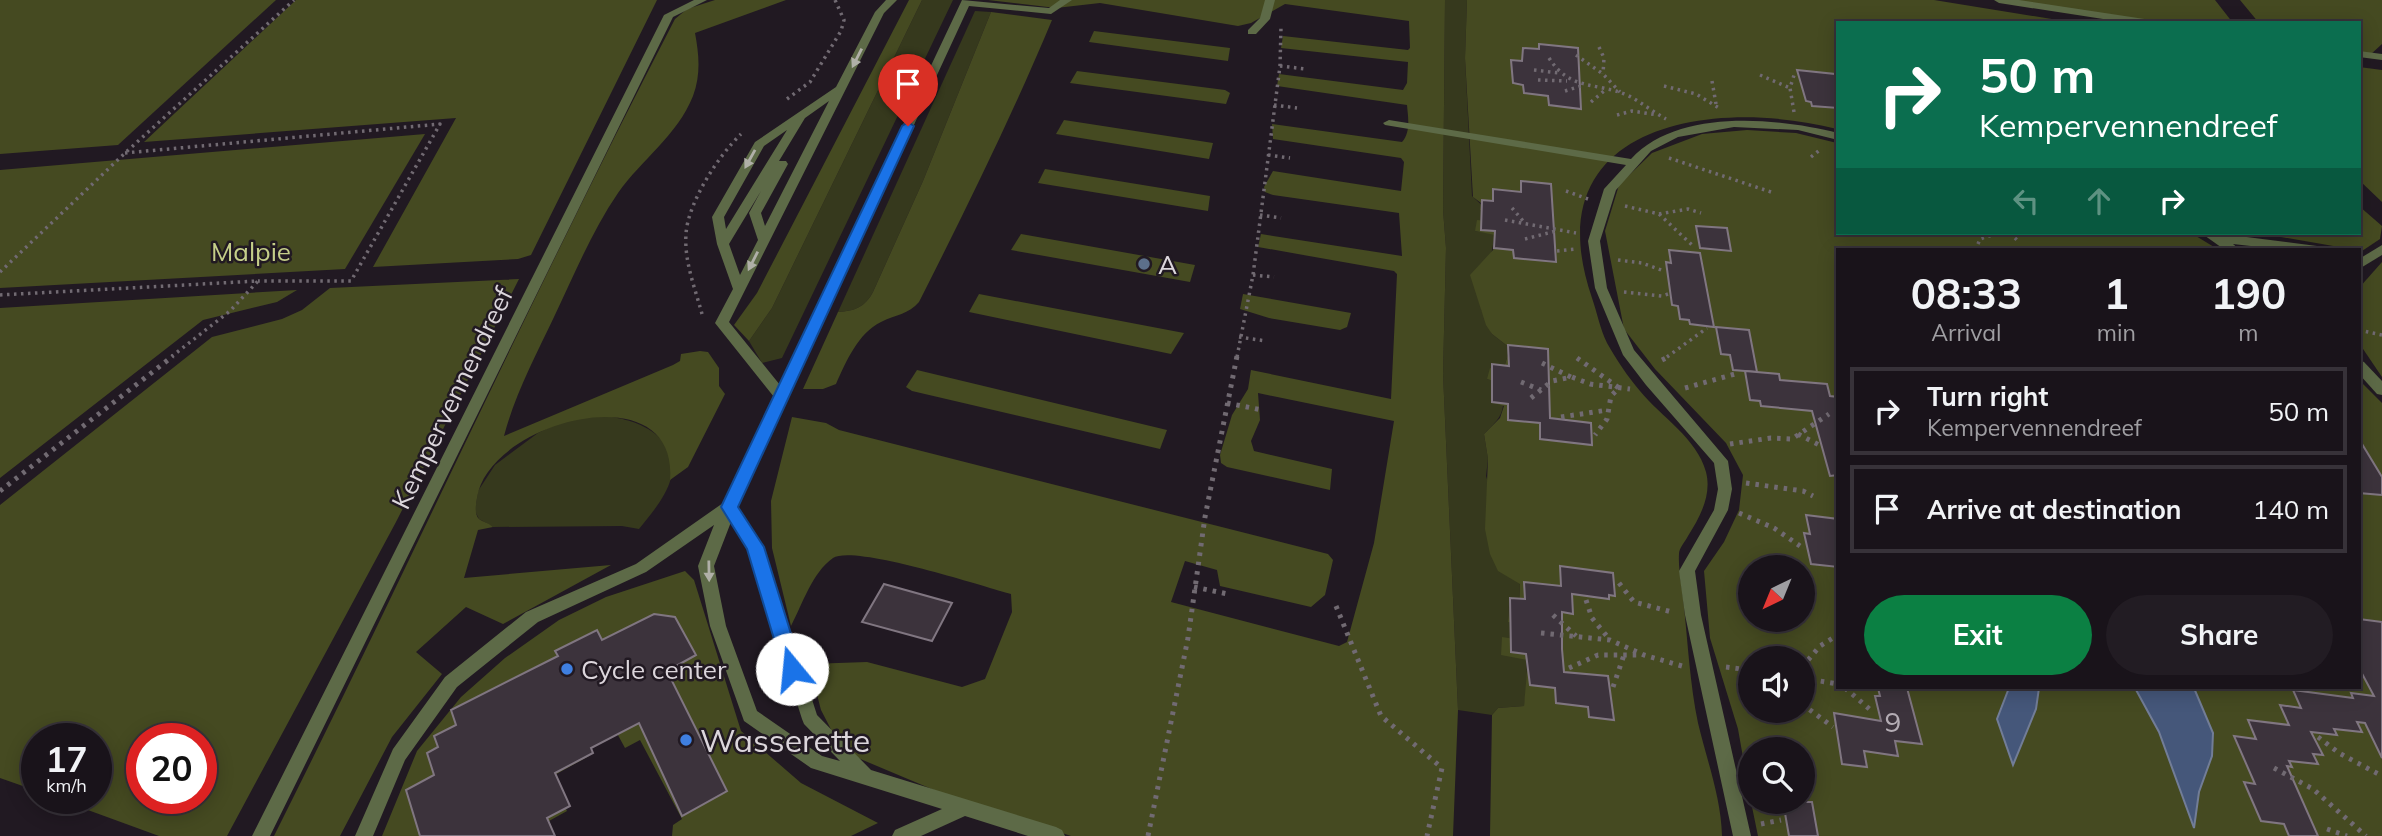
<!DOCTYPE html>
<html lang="en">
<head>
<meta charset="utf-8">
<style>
  body { margin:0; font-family:Mulish,sans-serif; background:#221c23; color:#f1f3f6; height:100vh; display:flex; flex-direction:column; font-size:26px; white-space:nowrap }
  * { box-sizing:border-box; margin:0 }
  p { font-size:23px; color:#9f9ea2 }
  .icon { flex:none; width:38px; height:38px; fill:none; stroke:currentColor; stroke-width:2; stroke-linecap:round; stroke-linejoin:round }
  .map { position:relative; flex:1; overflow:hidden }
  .sheet { position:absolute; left:1836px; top:248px; width:525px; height:441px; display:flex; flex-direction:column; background:#19131a; border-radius:0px; box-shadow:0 4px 18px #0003,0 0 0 2px #373239 }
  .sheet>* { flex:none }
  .hud { position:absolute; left:1836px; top:21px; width:525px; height:214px; border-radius:0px; box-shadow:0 4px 18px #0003,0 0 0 2px #373239; background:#0b6e4f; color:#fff; overflow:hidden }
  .needle { width:46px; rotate:223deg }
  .controls { position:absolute; left:1738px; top:555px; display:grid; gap:14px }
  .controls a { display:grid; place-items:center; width:77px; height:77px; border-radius:50%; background:#19131a; box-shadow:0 4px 18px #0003,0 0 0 2px #373239; font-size:35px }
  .speed { position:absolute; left:21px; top:723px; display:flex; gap:14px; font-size:35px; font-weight:700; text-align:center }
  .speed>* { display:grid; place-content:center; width:91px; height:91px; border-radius:50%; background:#19131a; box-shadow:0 4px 18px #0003,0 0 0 2px #373239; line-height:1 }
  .speed small { font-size:18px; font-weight:400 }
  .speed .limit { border:10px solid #d22; background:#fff; color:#111 }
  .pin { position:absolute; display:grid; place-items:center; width:60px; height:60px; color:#fff; margin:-72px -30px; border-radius:50% 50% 50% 0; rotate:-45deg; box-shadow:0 0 7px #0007 }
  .pin .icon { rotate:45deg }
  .me { position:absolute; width:77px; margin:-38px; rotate:343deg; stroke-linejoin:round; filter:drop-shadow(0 0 5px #0008) }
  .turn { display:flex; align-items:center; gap:24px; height:147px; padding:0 28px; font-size:32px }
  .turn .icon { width:91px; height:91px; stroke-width:2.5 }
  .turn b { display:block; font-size:49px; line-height:60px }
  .lanes { display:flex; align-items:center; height:66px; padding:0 28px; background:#0003; justify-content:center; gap:35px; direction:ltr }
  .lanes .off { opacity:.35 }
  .eta { display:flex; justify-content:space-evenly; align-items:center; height:119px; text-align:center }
  .eta b { font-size:42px; font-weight:700; line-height:49px }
  .action { display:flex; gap:14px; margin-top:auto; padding:14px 28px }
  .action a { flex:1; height:80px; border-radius:42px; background:#0b8043; color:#fff; font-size:28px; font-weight:700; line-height:80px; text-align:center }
  .action a+a { background:#221c23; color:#f1f3f6 }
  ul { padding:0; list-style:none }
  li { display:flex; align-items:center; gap:21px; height:88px; margin:0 14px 10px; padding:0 14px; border:4px solid #373239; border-radius:0px }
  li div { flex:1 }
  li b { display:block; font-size:26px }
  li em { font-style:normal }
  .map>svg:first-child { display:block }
  .green { fill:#36391d }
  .forest { fill:#454a21; fill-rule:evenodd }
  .water { fill:#45577a; stroke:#727d97; stroke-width:2 }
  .building { fill:#3c333c; stroke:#807681; stroke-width:2 }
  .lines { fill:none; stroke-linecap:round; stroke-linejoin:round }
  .path-far1 { stroke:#716a72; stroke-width:3.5; stroke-dasharray:2.5 4.5; stroke-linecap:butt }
  .path { stroke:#716a72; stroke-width:5; stroke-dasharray:3.5 6; stroke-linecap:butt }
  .lane { fill:#5d6a47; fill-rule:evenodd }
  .street { fill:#5d6a47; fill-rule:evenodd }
  .oneway { fill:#b0b0a8 }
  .route { fill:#1a73e8; stroke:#114b97; stroke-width:2 }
  .service-dot { fill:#5c6f8a; stroke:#211922; stroke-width:2.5 }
  .shop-dot { fill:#3f7fe0; stroke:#211922; stroke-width:2.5 }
  .labels { text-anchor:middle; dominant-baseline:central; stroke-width:5; stroke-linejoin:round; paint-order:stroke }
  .park-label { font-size:26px; fill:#c5ce89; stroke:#211922 }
  .poi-label { font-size:26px; fill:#dcd6dc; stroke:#211922; text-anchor:start }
  .street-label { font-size:26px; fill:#dcd6dc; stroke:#211922 }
  .near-number-label { font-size:28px; fill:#b4adb4 }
  .near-poi-label { font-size:32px; fill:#dcd6dc; stroke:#211922; text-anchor:start }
</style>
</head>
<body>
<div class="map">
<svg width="2382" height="836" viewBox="0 0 2382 836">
  <rect width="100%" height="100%" fill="#211922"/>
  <g class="green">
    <path d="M922,0H953L782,358L762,363L749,341L772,308Z"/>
    <path d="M1445,0H1467L1465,58L1472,196L1488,211L1475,231L1495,234L1481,309L1492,334L1510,348L1503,371L1487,379L1502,383C1505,411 1504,415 1484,434L1488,459L1486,476L1520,584L1519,607L1509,605L1508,621L1516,623C1527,656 1530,671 1524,706L1498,708L1492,715L1458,710L1443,374L1446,248L1443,210Z"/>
    <path d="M975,11L991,12L923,181L873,292C865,307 855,311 838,312Z"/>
    <path d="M593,416C629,415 680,432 671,478C666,497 651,514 639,529L622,526L493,527L479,519L475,511L478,491L495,465L538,433L561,422Z"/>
  </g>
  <g class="forest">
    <path d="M0,0H276L118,145L0,154Z"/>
    <path d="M296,0H657L531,255L518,259L373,267L456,118L144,142Z"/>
    <path d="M715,0H786L695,33C699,55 701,74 693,96C677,136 642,159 618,193C592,231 574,275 554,317C536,355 515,394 504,436L673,365L680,361L681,354L700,351L708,352L719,368V386L725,394L688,467L670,480C679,371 488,421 477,498C476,505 474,514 479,519C483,522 489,523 493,527L478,530L464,578L611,565L503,624L466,607L416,652L442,674L392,737L340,836H274C410,565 535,288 675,19L687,9Z"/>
    <path d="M909,0H922L772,308L749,341L734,325L757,293Z"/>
    <path d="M988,0H1445L1443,210L1446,248L1443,374L1458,710L1453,836H1071L934,790L858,758L837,741L821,710L809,664L867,662L962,687L985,679L1012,612L1011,594C982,586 853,544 833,558C812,573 803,603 791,626L772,548L771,501L792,417L826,423L839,430L1328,554L1333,560L1325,595L1311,607L1220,586L1217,570L1185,561L1171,602L1339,646L1347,642L1374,543L1394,421L1258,393L1260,420L1251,441L1254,451L1332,469L1330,490L1227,467L1221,463L1220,455L1232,415L1248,389L1251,370L1391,399L1397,274L1394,271L1258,247L1261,234L1402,256L1399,213L1273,195L1265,192L1264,187L1273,171L1401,191L1404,162L1401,158L1273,139L1272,124L1402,142C1411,132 1408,117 1407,105L1277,86L1279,74L1403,90L1407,83L1408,62L1281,48L1283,36L1408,50L1410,48L1409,21L1285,4L1251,23L1238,26L1100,3L1056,8Z"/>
    <path d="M1467,0H1934L2076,23H1838L1837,129C1712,97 1532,124 1592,298C1597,312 1600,329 1607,343C1616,359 1628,377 1640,391C1661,417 1697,438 1706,472C1712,495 1700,517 1688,536C1685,542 1679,548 1679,554C1678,571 1683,590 1684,607C1688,645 1690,685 1698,723C1707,761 1721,797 1722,836H1490L1492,715L1498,708L1524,706L1528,660L1501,655L1502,637L1515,639L1516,623L1508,622L1509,605L1519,606L1520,584L1498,571L1490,554L1485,529L1488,459L1484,434L1500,418L1504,406L1494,403L1502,384L1487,379L1490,368L1503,371L1510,348L1492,334L1486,325L1470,275L1493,250L1495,235L1475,231L1477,220L1487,221L1488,211L1480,210L1481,203L1473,197L1465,58Z"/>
    <path d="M1995,0H2215L2233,23H2138Z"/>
    <path d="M2240,0H2382V44L2370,55L2359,56V23H2259Z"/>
    <path d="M991,12L1052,20C1012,116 966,209 919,302C909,314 895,315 881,322C858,333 846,362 836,384L823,389H803L838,312C855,311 865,307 873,292L923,181Z"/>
    <path d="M1094,31L1230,48L1228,61L1089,42Z"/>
    <path d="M2359,67L2382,70V202L2359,180Z"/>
    <path d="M1077,71L1225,90L1230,93L1226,104L1070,83Z"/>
    <path d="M1064,120L1213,143L1209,159L1056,134Z"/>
    <path d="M1747,130L1796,133L1837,143L1838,233H2191L2219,250H1838V688H2009L2013,764L2036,709L2039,688H2135L2159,732L2194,826L2199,792L2212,756L2213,733L2194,688H2359V380L2382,403V836H1758L1751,802H1802V749H1750V797L1738,729L1710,638L1704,571L1724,542L1739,510L1743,475L1726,443L1655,369L1624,329L1605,231L1619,185L1652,153L1702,134ZM1750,567H1802V620H1750ZM1750,658H1802V710H1750Z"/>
    <path d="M425,134L345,269L0,288V170Z"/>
    <path d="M1045,169L1210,196L1208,211L1038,183Z"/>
    <path d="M2359,206L2382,226L2380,239L2362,251L2258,233H2359Z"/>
    <path d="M1021,234L1195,265L1190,282L1011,250Z"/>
    <path d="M2382,262V377L2359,343V288Z"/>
    <path d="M519,279L396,522L227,836H159L55,798H96V738H37V791L0,778V505L212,337L282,319L302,310L330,288ZM142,738H201V798H142Z"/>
    <path d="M297,290L277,302L203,320L0,478V308Z"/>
    <path d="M979,294L1184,333L1171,354L969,312Z"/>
    <path d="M1243,294L1351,313L1347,327L1340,330L1269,318L1240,309Z"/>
    <path d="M917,370L1167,430L1160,449L912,391L906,387Z"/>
    <path d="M685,571L694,580L741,731L801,783L878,823L851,836H672L673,825L682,819L640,740L625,748L596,695L567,710L589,756L551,777L567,811L540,826L545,836H382L417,751L461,697L505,658L559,620L606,597Z"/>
  </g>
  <g class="water">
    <path d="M2009,688H2039L2036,709L2013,765L1997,719Z"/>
    <path d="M2135,688H2194L2213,733L2212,756L2199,792L2194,828L2159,732Z"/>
  </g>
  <g class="building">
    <path d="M1539,44L1578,48L1581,109L1549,105L1548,96L1524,93L1523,85L1513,83L1511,60L1522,61L1523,48L1539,49Z"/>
    <path d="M1797,70L1835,74L1838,108L1812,106L1811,102L1806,101Z"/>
    <path d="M1521,181L1551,184L1556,262L1514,258L1513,250L1494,248L1495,231L1481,230L1482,200L1493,201V189L1521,192Z"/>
    <path d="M1696,226L1727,228L1731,251L1700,248Z"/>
    <path d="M1669,250L1700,253L1714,327L1690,324L1689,320L1680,319L1678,306L1672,305L1666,262L1671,263Z"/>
    <path d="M1716,327L1749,330L1757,372L1733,370L1730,355L1721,354Z"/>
    <path d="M1508,345L1548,349L1550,418L1591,423L1592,445L1540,439V423L1508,420V404L1492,402V364L1509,366Z"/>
    <path d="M1745,371L1779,374L1780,380L1827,384L1830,396L1838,397V475L1830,476L1812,411L1761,406L1760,401L1750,400Z"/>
    <path d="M2359,439L2382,477V495L2359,493Z"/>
    <path d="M1806,515L1838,519V567L1811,564L1804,533L1810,534Z"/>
    <path d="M1560,566L1613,573L1615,596L1609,595V599L1572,594L1573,614L1562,612V649L1564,672L1608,676L1614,720L1589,717L1588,707L1556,703L1555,688L1530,685L1526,654L1511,652L1510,598L1525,599L1524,582L1561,586Z"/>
    <path d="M884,584L952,603L932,641L862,622Z"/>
    <path d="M654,614L675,617L696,655L667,671L727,791L682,816L639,723L591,748L593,753L555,773L570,806L547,818L555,836H420L406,790L434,775L427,753L438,747L434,736L456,725L451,710L558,656L555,651L597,630L602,640Z"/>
    <path d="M2359,619L2382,622V758L2365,723L2357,722L2362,732L2334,729L2337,735L2311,732L2323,755L2313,754L2318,764L2289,761L2292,767L2287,766L2318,836H2289L2284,824L2261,821L2244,782L2255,784L2234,736L2256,739L2248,720L2289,725L2280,705L2301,708L2293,690L2353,698L2351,693L2374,696L2359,668Z"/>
    <path d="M1878,688H1907L1922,744L1895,741L1898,756L1864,751L1867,767L1842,764L1834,713L1881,721L1875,696H1880Z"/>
    <path d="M1783,802H1812L1818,836H1789Z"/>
  </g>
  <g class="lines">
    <g class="path-far1">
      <path d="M1599,47L1604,58L1603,74"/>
      <path d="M1576,55L1603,74L1620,92"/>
      <path d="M1549,58C1570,91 1596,82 1627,95C1641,102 1653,112 1666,119"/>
      <path d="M1280,66L1306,69"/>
      <path d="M1534,70L1559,73"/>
      <path d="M1760,75L1790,88"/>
      <path d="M1538,80L1567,81"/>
      <path d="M1712,81L1716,104"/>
      <path d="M1664,86L1696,94L1719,108"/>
      <path d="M1565,91L1581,86"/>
      <path d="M787,99L810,82L841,31L844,20L835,0"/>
      <path d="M1591,102L1604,91"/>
      <path d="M1274,105L1297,108"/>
      <path d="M1794,112L1790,88L1795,72"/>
      <path d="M1617,115L1632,111L1658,115"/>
      <path d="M125,153L440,124L351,281H258"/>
      <path d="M1268,155L1290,158"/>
      <path d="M1811,157L1821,149"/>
      <path d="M1669,158L1774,193"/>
      <path d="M1566,191L1588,199"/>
      <path d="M1625,206L1659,214L1692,245"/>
      <path d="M1512,208L1524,222"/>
      <path d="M1659,214L1688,209L1701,213"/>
      <path d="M1260,215L1281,218"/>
      <path d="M1505,220L1576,233"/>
      <path d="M2010,233L2017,240"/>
      <path d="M1525,239L1556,231"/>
      <path d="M1978,244L1980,239L1998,233"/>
      <path d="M1557,251L1577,249"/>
      <path d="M1618,260L1642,263L1664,271"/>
      <path d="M0,272L125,153L294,0"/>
      <path d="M1253,275L1274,277"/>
      <path d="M1624,292L1662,296L1668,294"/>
      <path d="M0,295L258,281L230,311L171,357"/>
      <path d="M702,314C695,288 684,261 686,234C688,202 719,155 741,134"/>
      <path d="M2359,330L2382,335"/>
      <path d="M1239,337L1266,341"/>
      <path d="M1237,357L1253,275L1280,66L1281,27"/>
      <path d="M1667,357L1707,328"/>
    </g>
    <g class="path">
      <path d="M1577,358L1619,388L1611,396L1607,419L1595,435"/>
      <path d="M1662,360L1670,356"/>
      <path d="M1542,363L1571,377"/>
      <path d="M1521,382L1541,390"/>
      <path d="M1685,388L1735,374"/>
      <path d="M1531,398L1552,381L1572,377L1590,384L1630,389"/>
      <path d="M1227,403L1262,410"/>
      <path d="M1561,417L1608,410"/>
      <path d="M1798,434L1823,447"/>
      <path d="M1730,444L1771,438L1792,439L1829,414"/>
      <path d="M1746,483L1803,491L1813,496"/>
      <path d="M0,491L173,356"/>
      <path d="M1739,513L1774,528L1800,546"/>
      <path d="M1619,583L1634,602L1672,612"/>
      <path d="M1194,587L1228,594"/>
      <path d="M1586,600L1592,618L1610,640"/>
      <path d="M1336,606L1381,716L1442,768L1427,836"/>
      <path d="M1553,615L1576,636"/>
      <path d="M1541,633L1610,640L1644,655L1682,666"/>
      <path d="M1726,667L1750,670"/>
      <path d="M1802,667L1820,646L1833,638"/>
      <path d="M1569,668L1598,655H1642"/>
      <path d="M1802,678L1838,684"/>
      <path d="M1613,687L1624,655"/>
      <path d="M1845,688L1873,712"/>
      <path d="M1802,704L1833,727"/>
      <path d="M2318,737L2339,753L2382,776"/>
      <path d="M2274,768L2313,789L2366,836"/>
      <path d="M1761,824L1781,820"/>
      <path d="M2327,829L2347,836"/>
      <path d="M1148,836L1188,638L1205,517L1237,356"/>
    </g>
    <g class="lane">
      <path d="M886,0H897L884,13L729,322L780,385L962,0L1049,8L1060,0H1072L1051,14L969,6L737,507L763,547L817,715L871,770L1056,827L1062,830L1065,836H1028L965,816L921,836H892L895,830L942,809L811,768L744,721L710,626L698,566L714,525L646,572L538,622L457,687L405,760L373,836H355L393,749L445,677L526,612L636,564L723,503L774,397L715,323L733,289L717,244L712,217L755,142L836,87L875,12ZM829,101L765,226L761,213L788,164L786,161H779L805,118ZM787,130L726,229L724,217L764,146ZM761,191L749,213L758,240L740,275L729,244ZM731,522L748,549L802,719L804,724L840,761L822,756L757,711L726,626L714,566Z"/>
      <path d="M1265,0H1275L1270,19L1256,34H1248V30L1260,18Z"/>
      <path d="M1389,120L1631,159C1678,108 1777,118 1838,133V140L1798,130L1734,127L1678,137L1651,151L1616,190L1600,241L1607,288L1634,350L1728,461L1732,489L1728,510L1695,571L1701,615L1751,836H1733L1685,615L1679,571L1714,510L1718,489L1714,463L1646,385L1623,355L1595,288L1588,241L1604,189L1626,165L1385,125L1383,123Z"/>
      <path d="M2201,233H2215L2317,246L2323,250H2286L2233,244L2240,250H2225Z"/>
      <path d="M2382,245V255L2359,269V259Z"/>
      <path d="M2359,360L2364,362L2382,381V395L2377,394L2359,374Z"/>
    </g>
    <g class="street">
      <path d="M694,0H707L673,17L270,836H252L664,15Z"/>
      <path d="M1994,0H2019L2151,20L2156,23H2129L1999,3Z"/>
      <path d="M2359,51L2382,54V60L2359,57Z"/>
    </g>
  </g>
  <defs><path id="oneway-solid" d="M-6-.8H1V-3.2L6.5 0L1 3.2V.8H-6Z" transform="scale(1.75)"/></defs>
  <g class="oneway">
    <use href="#oneway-solid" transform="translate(857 58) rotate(117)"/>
    <use href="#oneway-solid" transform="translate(750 159) rotate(119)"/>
    <use href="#oneway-solid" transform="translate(753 261) rotate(117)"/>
    <use href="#oneway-solid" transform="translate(709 571) rotate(89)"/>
  </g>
  <path class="route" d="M908,122L914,126L738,507L764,547L802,669L799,675L792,677L786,675L783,669L747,549L721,507L902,126Z"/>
  <circle class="service-dot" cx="1144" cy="264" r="7"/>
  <g class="shop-dot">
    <circle cx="567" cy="669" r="7"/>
    <circle cx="686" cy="740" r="7"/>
  </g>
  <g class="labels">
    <g class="park-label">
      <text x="251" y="251">Malpie</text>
    </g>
    <g class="poi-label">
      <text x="1158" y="264">A</text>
      <text x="581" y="669">Cycle center</text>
    </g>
    <g class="street-label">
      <text transform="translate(452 398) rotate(-64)">Kempervennendreef</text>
    </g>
    <g class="near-number-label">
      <text x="1893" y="721">9</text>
    </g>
    <g class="near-poi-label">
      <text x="700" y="740">Wasserette</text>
    </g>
  </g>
</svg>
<div class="controls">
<a><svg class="needle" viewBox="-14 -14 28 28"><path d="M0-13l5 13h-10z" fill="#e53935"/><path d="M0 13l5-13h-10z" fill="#9f9ea2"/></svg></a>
<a><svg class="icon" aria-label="sound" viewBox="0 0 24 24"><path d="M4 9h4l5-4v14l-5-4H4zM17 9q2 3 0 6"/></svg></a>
<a><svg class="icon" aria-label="search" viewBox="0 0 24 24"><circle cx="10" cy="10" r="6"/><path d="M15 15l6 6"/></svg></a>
</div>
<div class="speed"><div>17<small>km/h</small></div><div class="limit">20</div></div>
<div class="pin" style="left:908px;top:126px;background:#d93025"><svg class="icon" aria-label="arrive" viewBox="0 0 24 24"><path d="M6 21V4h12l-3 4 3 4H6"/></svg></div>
<svg class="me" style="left:792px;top:669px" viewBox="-20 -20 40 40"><circle r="19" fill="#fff"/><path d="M0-13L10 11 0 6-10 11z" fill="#1a73e8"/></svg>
<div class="hud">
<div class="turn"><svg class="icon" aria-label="right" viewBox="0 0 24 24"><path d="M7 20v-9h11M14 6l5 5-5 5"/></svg><div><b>50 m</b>Kempervennendreef</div></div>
<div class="lanes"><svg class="icon off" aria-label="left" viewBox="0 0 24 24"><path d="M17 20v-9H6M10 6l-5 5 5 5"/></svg><svg class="icon off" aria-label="ahead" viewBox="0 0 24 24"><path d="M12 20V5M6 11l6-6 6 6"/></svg><svg class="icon" aria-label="right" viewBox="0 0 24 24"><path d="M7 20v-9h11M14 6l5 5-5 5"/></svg></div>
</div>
<section class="sheet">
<div class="eta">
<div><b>08:33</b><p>Arrival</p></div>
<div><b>1</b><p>min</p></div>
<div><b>190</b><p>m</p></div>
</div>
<ul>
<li><svg class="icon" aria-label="right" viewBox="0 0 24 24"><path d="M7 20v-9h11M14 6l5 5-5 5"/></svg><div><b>Turn right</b><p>Kempervennendreef</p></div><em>50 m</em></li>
<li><svg class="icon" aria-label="arrive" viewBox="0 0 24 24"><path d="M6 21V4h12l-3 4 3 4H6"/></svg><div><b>Arrive at destination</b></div><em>140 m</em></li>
</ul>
<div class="action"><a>Exit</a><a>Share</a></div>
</section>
</div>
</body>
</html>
